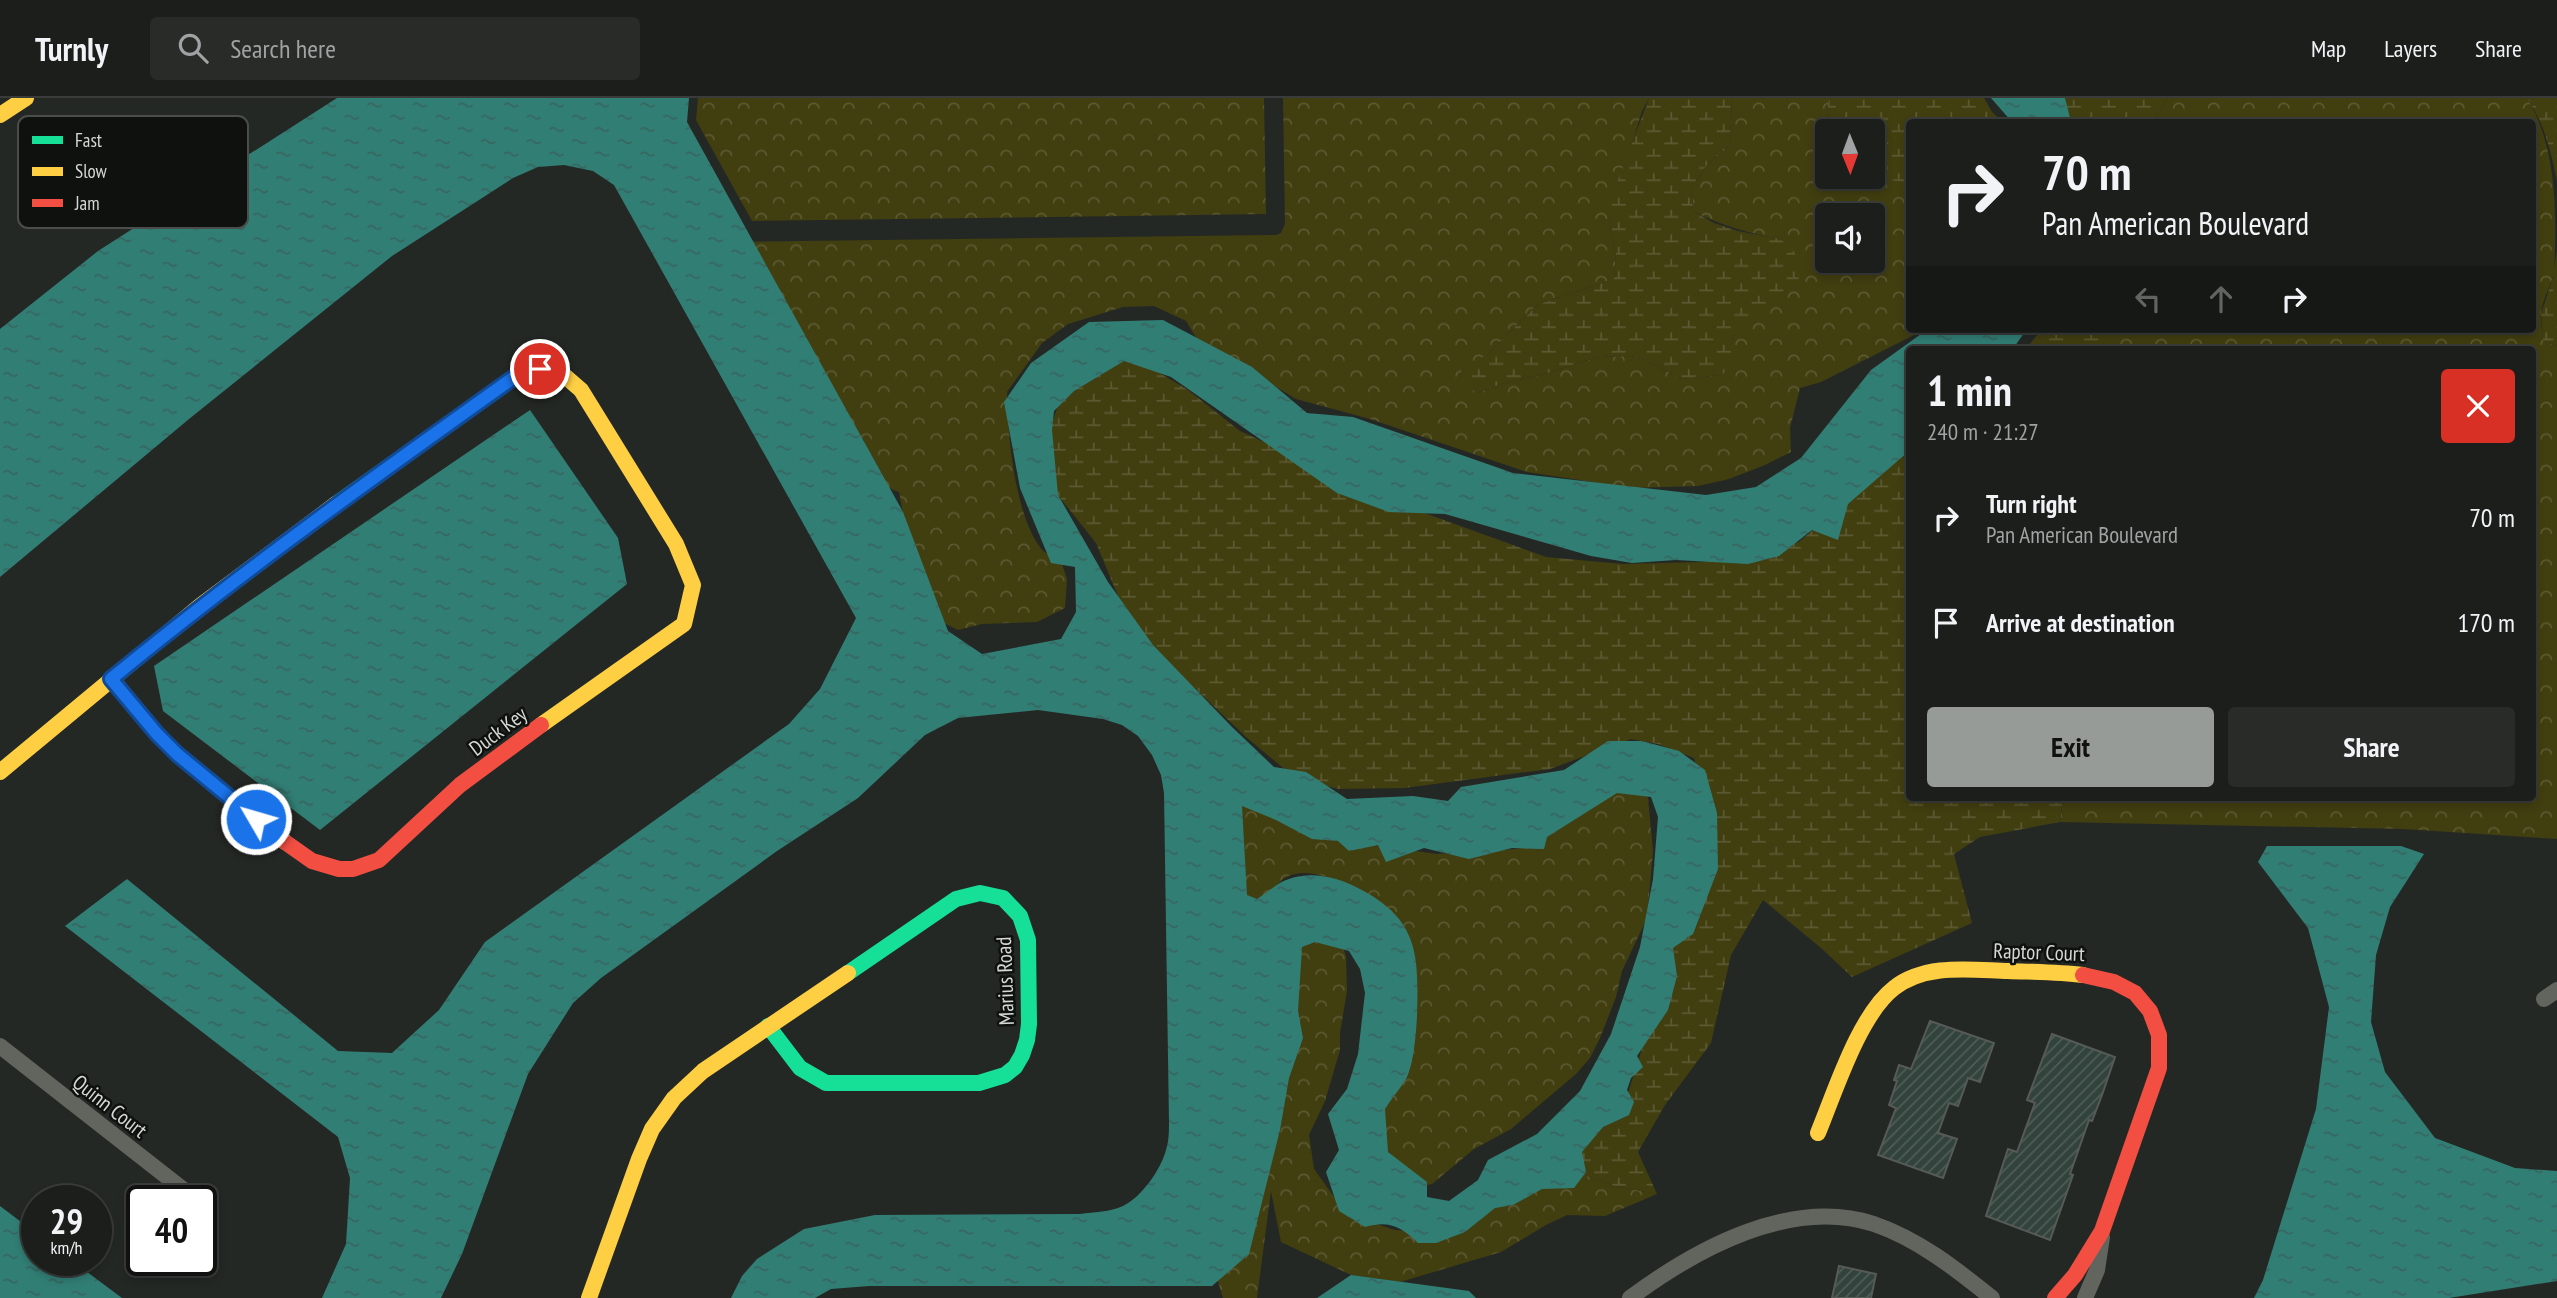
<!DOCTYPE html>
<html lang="en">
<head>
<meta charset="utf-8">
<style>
  body { margin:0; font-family:"PT Sans Narrow",sans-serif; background:#282b28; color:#f1f3f6; height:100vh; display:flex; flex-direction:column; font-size:26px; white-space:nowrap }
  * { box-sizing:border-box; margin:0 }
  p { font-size:23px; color:#a0a2a3 }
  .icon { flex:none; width:38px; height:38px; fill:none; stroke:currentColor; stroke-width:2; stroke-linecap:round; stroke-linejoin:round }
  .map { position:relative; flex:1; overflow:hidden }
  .details { position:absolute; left:1906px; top:248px; width:630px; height:455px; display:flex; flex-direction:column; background:#1b1e1b; border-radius:7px; box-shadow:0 4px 10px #0003,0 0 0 2px #393c3a }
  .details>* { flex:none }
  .top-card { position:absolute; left:1906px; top:21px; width:630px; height:214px; border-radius:7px; box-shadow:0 4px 10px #0003,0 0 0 2px #393c3a; background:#1b1e1b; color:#f1f3f6; overflow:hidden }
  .needle { width:46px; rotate:179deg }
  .buttons { position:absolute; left:1815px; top:21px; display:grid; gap:14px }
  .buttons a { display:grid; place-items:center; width:70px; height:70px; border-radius:7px; background:#1b1e1b; box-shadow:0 4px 10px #0003,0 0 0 2px #393c3a; font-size:35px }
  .speed { position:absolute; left:21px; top:1087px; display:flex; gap:14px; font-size:35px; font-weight:700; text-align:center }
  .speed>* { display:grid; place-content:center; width:91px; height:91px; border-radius:50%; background:#1b1e1b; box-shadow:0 4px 10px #0003,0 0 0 2px #393c3a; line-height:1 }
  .speed small { font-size:18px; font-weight:400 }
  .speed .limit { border:4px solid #111; border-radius:10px; background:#fff; color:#111 }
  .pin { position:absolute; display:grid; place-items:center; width:60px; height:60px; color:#fff; margin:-30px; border:4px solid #fff; border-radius:50%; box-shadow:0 2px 7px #0007 }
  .me { position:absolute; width:77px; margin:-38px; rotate:308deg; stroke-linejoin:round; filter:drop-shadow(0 0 5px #0008) }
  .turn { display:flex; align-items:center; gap:24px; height:147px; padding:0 21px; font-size:32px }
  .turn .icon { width:91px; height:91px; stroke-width:2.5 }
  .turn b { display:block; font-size:49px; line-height:60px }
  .lanes { display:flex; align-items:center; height:66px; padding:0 21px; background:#0003; justify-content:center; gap:35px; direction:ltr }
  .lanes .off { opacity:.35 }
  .round { display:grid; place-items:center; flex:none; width:74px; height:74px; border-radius:7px; background:#282b28 }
  .summary { display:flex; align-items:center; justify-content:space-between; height:119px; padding:0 21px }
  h1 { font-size:42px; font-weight:700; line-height:52px }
  .primary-button { display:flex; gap:14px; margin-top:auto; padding:14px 21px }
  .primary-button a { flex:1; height:80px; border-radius:7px; background:#979b97; color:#111; font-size:28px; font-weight:700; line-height:80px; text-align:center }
  .primary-button a+a { background:#282b28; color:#f1f3f6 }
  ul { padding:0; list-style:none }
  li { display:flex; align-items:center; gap:21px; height:105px; padding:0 21px }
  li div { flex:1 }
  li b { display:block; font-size:26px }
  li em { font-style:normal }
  header { display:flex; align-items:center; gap:42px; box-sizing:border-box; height:98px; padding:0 35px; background:#1b1e1b; border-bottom:2px solid #393c3a }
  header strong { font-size:33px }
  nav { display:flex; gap:38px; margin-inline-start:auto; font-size:24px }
  .search { width:490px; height:63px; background:#282b28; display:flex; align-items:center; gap:18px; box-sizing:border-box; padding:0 24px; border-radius:7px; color:#a0a2a3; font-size:26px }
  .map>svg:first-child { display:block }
  .forest { fill:url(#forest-crowns); fill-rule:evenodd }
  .wetland { fill:url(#wetland-marsh) }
  .water { fill:url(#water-ripples); fill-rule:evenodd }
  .building { fill:url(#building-hatch); stroke:#575b58; stroke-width:2 }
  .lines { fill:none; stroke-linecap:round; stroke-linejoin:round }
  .street { stroke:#61655d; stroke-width:16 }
  .fast { stroke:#16e098; stroke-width:16 }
  .slow { stroke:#ffcf43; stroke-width:16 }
  .jam { stroke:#f24e42; stroke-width:16 }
  .route-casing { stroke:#114b97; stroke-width:18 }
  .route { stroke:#1a73e8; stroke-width:12 }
  .labels { text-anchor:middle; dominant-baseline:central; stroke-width:5; stroke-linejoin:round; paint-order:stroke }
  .street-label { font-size:21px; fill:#d5d9d5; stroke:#0e110e }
  .key { fill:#0e110e; stroke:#4a4d4a; stroke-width:2 }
  .key-label { font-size:19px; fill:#d5d9d5 }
</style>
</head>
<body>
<header>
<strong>Turnly</strong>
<div class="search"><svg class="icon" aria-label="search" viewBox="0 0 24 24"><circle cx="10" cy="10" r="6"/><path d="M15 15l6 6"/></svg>Search here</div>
<nav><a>Map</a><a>Layers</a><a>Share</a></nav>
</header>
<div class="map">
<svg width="2557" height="1200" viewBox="0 0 2557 1200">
  <defs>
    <pattern id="forest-crowns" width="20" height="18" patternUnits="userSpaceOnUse" patternTransform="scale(1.75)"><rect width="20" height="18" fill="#413e10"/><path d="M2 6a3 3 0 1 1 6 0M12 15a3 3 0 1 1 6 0" fill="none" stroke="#5c5932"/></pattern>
    <pattern id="wetland-marsh" width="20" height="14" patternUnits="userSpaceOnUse" patternTransform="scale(1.75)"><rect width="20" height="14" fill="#413e10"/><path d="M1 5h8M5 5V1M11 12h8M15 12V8" fill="none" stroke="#5c5932"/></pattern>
    <pattern id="water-ripples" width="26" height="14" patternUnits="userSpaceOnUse" patternTransform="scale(1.75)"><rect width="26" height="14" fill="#317e75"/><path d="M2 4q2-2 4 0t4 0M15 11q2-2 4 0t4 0" fill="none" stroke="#376660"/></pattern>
    <pattern id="building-hatch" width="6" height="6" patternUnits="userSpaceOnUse" patternTransform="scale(1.75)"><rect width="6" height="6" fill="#32423c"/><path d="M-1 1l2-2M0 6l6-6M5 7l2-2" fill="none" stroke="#4f5d57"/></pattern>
  </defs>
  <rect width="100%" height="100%" fill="#242824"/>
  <g class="forest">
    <path d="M698,0H1264L1266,116L752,123L696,22Z"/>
    <path d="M1283,0H1649L1642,13L1609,122L1616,157L1614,181L1537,207L1488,256L1477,295L1501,286L1548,275L1598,259L1631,258L1643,261L1682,281L1721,277C1724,265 1726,250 1733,240C1746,216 1772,199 1796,188L1780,141C1749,135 1721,128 1693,113L1692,90L1706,68L1730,47L1732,0H1829L1827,14L1829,33H1827V79H1872L1873,76L1898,84H1909V231H1920L1914,237L1821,284L1800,290L1790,330L1791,354L1765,367L1729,381L1698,388L1632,390L1527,374L1370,321L1296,301L1197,241L1186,223L1154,208L1123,209L1068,226L1042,245L1007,294C1008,338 1014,411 1039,448C1043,455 1054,459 1061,463L1067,481L1065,510L1037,524L982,526L958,532L921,514L899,394C872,385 867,369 864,342L834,322L729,144L1276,137L1281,135L1285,126ZM1827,117H1872V163H1827Z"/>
    <path d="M2168,0H2527C2557,49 2557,116 2554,174C2551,188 2542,202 2541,216C2540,224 2543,235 2543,243L2557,248V741L2403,731L2060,724L2063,700H2532V252H2104V231H2532V24H2152Z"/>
    <path d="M1644,690L1648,700L1653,753L1647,820L1622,873L1616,899L1600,940L1590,960L1576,976L1511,1031L1474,1051L1432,1086L1423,1088L1401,1077L1371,1024L1384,995L1358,791C1336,783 1304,765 1282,782C1270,793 1262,803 1247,811L1228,702L1354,744L1437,756L1516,751L1531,748L1592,696Z"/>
    <path d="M1311,835L1341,842L1346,859L1347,893L1340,935V952L1325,1003L1309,1037L1314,1071L1335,1100L1370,1124L1395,1132L1438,1135L1576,1074L1615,1088L1657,1096L1605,1118L1567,1117L1546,1127L1501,1154L1400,1184L1351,1177L1281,1144L1271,1093L1257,1200H1223L1215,1174L1282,878Z"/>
  </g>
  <g class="wetland">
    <path d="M1649,0H1732L1730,47L1706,68L1692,90L1693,113L1714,125L1738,133L1780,141L1792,150L1802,170L1796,188C1769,201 1750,217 1732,241L1738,255L1730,271L1721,277L1682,281L1643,261L1631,258L1598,259L1548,275L1501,286L1477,295L1465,287L1461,272L1488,256L1537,207L1614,181L1616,157L1609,122L1612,98Z"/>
    <path d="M1829,0H1984L1992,14L2003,24H1909V84H1898L1873,76L1872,33H1829L1827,14Z"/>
    <path d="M2051,0H2168L2152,24H2059Z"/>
    <path d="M2527,0H2557V83C2550,51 2545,27 2527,0Z"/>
    <path d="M2557,153V248L2543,243L2541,216L2552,182Z"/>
    <path d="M2042,231H2104V252H2025Z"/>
    <path d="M1128,256L1188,292L1240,333L1397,405L1546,459L1623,466L1702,464L1799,444L1865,387L1909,338V700H2063L2060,724L1980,739L1954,756L1972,825L1852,879L1821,850L1763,802L1731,857L1711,945L1665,1007L1638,1054L1657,1096L1615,1088L1576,1074L1550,1077L1628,995L1651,922L1701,685L1694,660L1658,646L1631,641L1550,671L1404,690L1338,691L1294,679L1246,639L1161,558L1126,517L1096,445L1053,391L1046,343L1062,296Z"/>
  </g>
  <g class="water">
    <path d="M337,0H689L687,24L903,414L948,533L982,556L1061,541L1076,514L1075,469L1051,465L1020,390L1004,304L1031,265L1089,224L1163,222L1252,269L1307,315L1353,319L1513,375L1706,397L1756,389L1801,360L1871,272L1928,231H2027L2012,252H1909V353L1848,406L1838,442L1812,432L1779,458L1748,466L1676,462L1632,465L1591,458L1445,416L1389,414L1337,395L1171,279L1124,263L1074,293L1054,313L1052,332L1058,397L1108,484L1153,547L1232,629L1274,669L1306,674L1347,701L1413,698L1448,703L1461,689L1564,672L1608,643H1642L1679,653L1705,672L1717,715L1718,771L1693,836L1673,850L1677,878L1668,912L1637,958L1643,969L1631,980L1627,992L1634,1004L1629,1017L1603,1029L1582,1054L1586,1074L1574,1090L1542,1091L1513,1107L1495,1110L1465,1134L1436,1145H1418C1401,1128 1388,1122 1365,1129L1339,1113L1326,1074L1339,1052L1328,1016L1347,991L1358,956L1365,895L1360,871L1349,853L1315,844L1302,849L1298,913L1303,940L1289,980L1280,1032L1249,1156L1212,1188H869L831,1191L815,1200H731L742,1178L757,1161L804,1131L875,1117L1080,1116C1094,1114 1110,1114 1123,1108C1142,1099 1161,1071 1166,1052C1169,1043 1169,1033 1169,1024L1164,695L1161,677L1152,657L1138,638L1122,627L1103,621L1038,612L958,620L925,637L858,700L777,753L601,880L573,905L528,976L462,1156L441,1200H322L346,1146L350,1080L338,1039L65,828L127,781L338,953L392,955L439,912L485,844L789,626L820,591L856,520L614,87L593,73L564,67L538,69L513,80L392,158L189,321L0,479V231L98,153ZM1617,695L1651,699L1658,719L1653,781L1640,849L1611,936L1580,993L1537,1036L1488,1062L1478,1082L1449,1103L1427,1099V1084L1388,1054L1385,1011C1391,1001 1400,991 1406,981C1414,966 1416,935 1417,918C1419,854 1418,820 1356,789C1336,779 1311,773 1289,781C1278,784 1267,795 1257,801L1247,797L1242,708L1276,722L1312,741L1338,743L1349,753L1378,747L1386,764L1424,750L1469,761L1512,750L1544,751L1547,739Z"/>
    <path d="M1991,0H2065L2071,24H2012Z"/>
    <path d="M530,312L618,440L627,486L320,732L163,613L154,568Z"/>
    <path d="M2267,748H2401L2424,756L2390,809L2376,857L2371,924L2385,974L2435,1040L2515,1070L2557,1073V1183L2449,1200H2254L2263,1182L2316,1011L2329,909L2308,830L2258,764Z"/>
    <path d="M0,1108L37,1136V1162H71L122,1200H0Z"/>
    <path d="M1351,1177L1469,1193L1476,1200H1317Z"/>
  </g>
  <g class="building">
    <path d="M1930,923L1994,945L1980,984L1968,980L1958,1008L1949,1005L1938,1035L1957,1041L1943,1080L1878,1057L1896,1010L1889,1007L1897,983L1894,982L1899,967L1911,971Z"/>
    <path d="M2052,936L2115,959L2102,997L2092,1023L2089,1022L2070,1076L2073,1077L2050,1142L1986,1118L2008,1051L2017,1054L2035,1005L2027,1002Z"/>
    <path d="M1839,1168L1876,1176L1871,1200H1832Z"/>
  </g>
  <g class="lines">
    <g class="street">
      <path d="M2544,901L2557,892"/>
      <path d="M0,948L194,1100"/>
      <path d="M1630,1200C1696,1151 1790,1099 1874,1126C1918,1141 1956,1171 1992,1200"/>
      <path d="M2085,1200L2097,1172L2102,1139"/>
    </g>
    <g class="fast">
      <path d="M336,406L513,280C533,271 546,270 566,279"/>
      <path d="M768,928L800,970L826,985H979L1005,977L1015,969L1022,957L1027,942L1029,926L1028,842L1020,818L1003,800L980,795L956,801L848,875"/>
    </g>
    <g class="slow">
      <path d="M0,17L26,0"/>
      <path d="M112,581L157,636L177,656L285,744"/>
      <path d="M541,627L684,526L693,487L676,446L581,292L566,279"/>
      <path d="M0,674L200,508L336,406"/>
      <path d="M1818,1035C1835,994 1859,917 1894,890C1926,865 1971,872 2008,873C2033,874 2058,874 2083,877"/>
      <path d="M589,1200L639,1061L652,1031L674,1000L703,973L848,875"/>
    </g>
    <g class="jam">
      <path d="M285,744L312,763L339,771H353L379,762L460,687L541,627"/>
      <path d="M2055,1200L2075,1177L2102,1133L2159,970V937L2150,913L2135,895L2114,884L2083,877"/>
    </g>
  </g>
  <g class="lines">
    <g class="route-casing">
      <path id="route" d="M256,721L177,656L157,636L111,581C241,474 377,377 513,280L531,272L540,271"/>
    </g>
    <use href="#route" class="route"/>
  </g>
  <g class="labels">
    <g class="street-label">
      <text transform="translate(498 633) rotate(-37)">Duck Key</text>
      <text transform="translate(2039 854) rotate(2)">Raptor Court</text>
      <text transform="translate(1005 883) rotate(-92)">Marius Road</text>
      <text transform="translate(110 1008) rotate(38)">Quinn Court</text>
    </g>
  </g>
  <rect x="18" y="18" width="230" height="112" rx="10" class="key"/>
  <rect x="32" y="38" width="31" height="8" fill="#16e098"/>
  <rect x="32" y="69" width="31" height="9" fill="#ffcf43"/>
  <rect x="32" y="101" width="31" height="8" fill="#f24e42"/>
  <g class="key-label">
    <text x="75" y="49">Fast</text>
    <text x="75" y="80">Slow</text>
    <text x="75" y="112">Jam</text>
  </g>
</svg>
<div class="buttons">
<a><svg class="needle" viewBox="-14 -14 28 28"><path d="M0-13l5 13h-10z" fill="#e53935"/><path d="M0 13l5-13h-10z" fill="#a0a2a3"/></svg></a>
<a><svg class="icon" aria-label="sound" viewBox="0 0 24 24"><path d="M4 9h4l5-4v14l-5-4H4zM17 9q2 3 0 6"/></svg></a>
</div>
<div class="speed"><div>29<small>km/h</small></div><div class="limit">40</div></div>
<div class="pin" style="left:540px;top:271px;background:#d93025"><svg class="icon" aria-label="arrive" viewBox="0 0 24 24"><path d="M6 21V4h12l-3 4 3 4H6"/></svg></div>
<svg class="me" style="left:256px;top:721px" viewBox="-20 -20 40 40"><circle r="17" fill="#1a73e8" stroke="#fff" stroke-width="3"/><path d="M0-11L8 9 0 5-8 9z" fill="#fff"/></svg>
<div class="top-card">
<div class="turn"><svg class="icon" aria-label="right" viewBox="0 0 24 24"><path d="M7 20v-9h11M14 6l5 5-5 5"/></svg><div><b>70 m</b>Pan American Boulevard</div></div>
<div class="lanes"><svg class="icon off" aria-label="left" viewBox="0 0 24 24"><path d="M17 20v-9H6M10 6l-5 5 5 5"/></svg><svg class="icon off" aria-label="ahead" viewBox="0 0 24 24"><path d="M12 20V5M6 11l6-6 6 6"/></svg><svg class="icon" aria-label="right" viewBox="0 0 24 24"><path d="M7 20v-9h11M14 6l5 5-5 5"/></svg></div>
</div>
<section class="details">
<div class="summary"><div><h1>1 min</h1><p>240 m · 21:27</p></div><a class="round" style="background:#d93025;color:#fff"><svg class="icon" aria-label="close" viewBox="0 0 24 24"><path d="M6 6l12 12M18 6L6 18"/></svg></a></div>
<ul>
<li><svg class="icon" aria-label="right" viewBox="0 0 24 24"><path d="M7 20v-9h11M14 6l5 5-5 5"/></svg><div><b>Turn right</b><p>Pan American Boulevard</p></div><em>70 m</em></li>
<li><svg class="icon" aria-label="arrive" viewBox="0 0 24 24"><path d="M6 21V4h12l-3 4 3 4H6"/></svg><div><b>Arrive at destination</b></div><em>170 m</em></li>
</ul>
<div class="primary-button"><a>Exit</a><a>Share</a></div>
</section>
</div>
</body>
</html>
